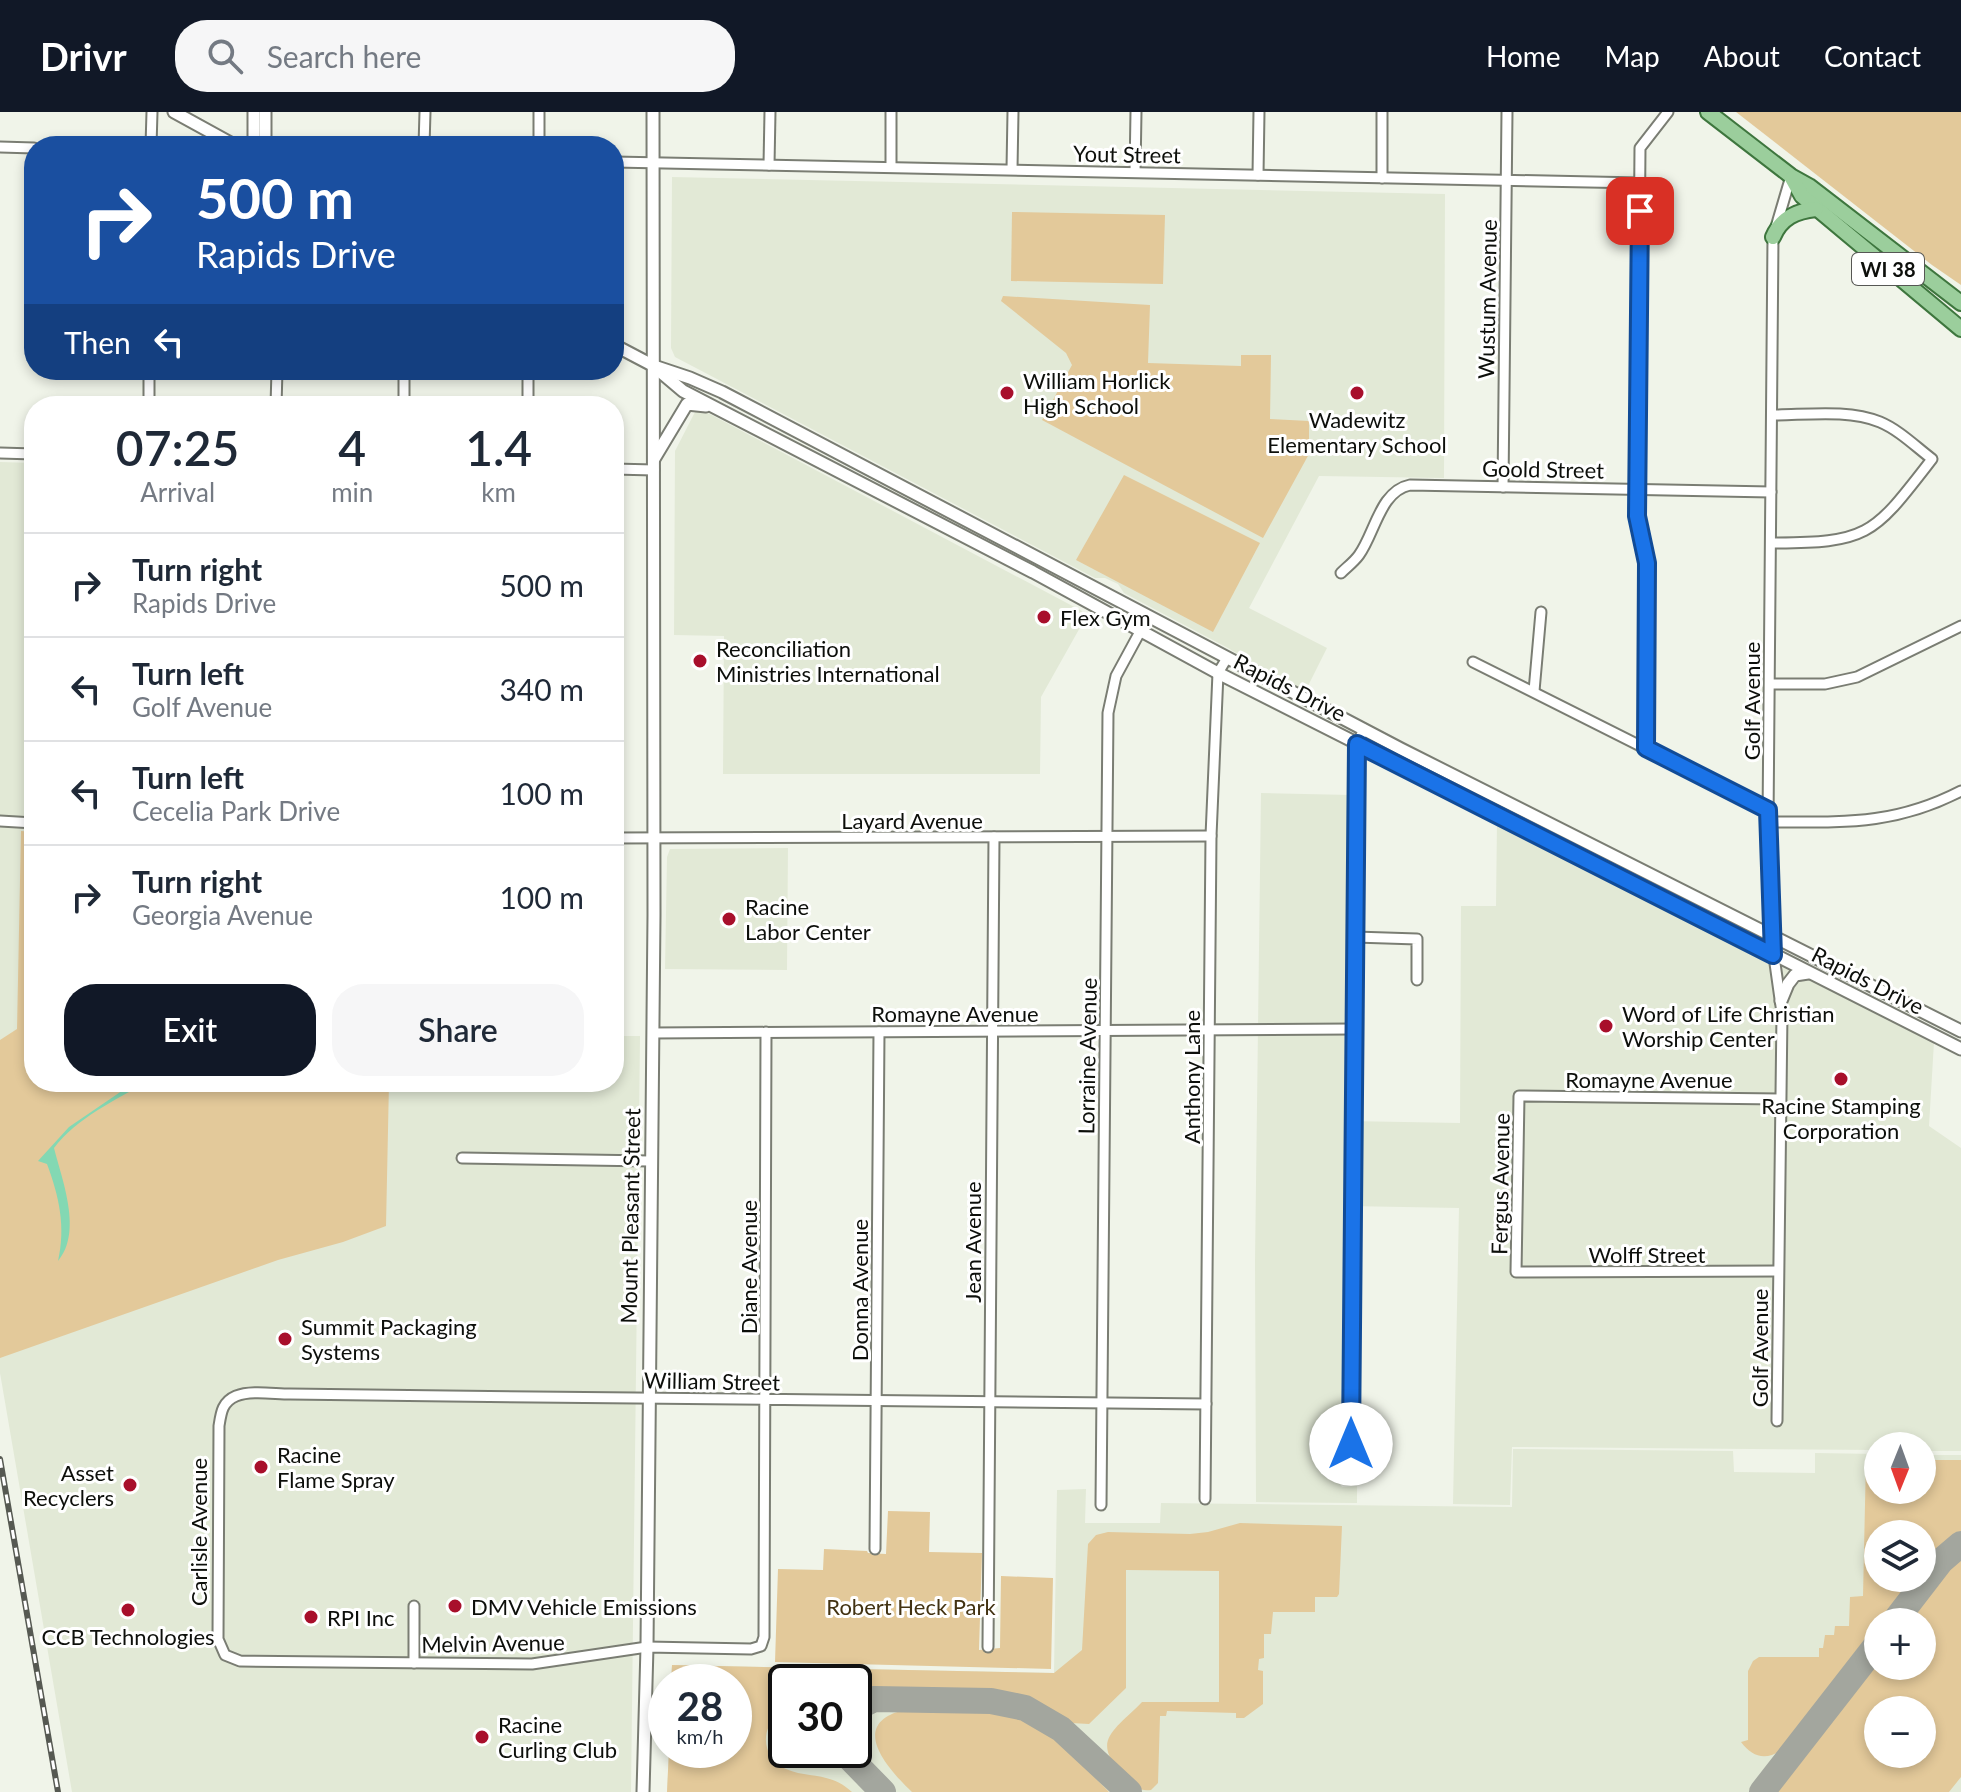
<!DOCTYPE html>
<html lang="en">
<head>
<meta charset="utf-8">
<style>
  body { margin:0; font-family:Lato,sans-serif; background:#f6f6f7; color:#1f2937; height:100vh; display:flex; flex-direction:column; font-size:30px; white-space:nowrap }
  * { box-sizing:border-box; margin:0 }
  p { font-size:26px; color:#747a83 }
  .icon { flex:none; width:44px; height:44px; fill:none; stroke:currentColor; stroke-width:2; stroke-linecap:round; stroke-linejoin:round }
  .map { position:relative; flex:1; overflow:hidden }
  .side { position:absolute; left:24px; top:284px; width:600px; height:696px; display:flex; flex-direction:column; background:#fff; border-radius:32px; box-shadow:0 4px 12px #0003 }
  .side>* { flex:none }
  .hud { position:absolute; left:24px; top:24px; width:600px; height:244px; border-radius:32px; box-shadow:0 4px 12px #0003; background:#1a4fa0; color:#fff; overflow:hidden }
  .needle { width:52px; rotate:181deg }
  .tools { position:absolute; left:1864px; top:1320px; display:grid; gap:16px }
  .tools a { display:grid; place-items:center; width:72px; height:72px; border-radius:50%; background:#fff; box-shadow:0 4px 12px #0003; font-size:40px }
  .speed { position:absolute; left:648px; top:1552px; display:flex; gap:16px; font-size:40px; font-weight:700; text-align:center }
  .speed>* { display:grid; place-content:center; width:104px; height:104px; border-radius:50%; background:#fff; box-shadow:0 4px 12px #0003; line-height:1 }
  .speed small { font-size:20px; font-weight:400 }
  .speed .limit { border:4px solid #111; border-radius:12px; background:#fff; color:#111 }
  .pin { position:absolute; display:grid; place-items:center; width:68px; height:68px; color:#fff; margin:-34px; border-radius:16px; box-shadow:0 4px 12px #0006 }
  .me { position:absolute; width:88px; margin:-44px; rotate:0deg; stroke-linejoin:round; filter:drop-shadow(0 0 6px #0008) }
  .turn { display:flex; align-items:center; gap:28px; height:168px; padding:0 40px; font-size:36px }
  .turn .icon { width:104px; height:104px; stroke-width:2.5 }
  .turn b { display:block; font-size:56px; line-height:68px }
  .then { display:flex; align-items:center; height:76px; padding:0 40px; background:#0003; gap:16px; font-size:30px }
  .eta { display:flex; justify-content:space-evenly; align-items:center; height:136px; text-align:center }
  .eta b { font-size:48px; font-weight:600; line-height:56px }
  .action { display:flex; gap:16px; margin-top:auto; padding:16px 40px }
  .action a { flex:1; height:92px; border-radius:32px; background:#111827; color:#fff; font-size:32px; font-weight:600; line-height:92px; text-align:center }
  .action a+a { background:#f6f6f7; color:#1f2937 }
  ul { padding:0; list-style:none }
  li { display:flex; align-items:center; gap:24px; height:104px; padding:0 40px; border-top:2px solid #e0e1e3 }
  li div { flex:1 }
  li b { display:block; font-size:30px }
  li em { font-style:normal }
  header { display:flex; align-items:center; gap:48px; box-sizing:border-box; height:112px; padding:0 40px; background:#111827; color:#fff }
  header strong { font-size:38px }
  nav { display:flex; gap:44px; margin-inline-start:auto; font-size:28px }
  .search { width:560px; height:72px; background:#f6f6f7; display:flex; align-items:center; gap:20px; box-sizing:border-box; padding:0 28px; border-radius:32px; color:#747a83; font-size:30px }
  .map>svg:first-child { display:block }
  .built { fill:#e2e9d6; fill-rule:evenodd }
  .green { fill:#e3c99a; fill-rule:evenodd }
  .water { fill:#83d8b3 }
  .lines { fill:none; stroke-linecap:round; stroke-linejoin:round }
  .taxiway { stroke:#a3a69e; stroke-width:26 }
  .minor-casing { stroke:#7a7d73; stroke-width:13 }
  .tertiary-casing { stroke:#7a7d73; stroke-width:15 }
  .primary-casing { stroke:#3e763e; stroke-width:18 }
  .minor { stroke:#fff; stroke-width:9 }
  .tertiary { stroke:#fff; stroke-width:11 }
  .primary { stroke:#9bce9c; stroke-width:14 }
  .rail-casing { stroke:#565952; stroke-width:6 }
  .rail { stroke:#fff; stroke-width:3; stroke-dasharray:9; stroke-linecap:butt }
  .route-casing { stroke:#114b97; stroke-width:20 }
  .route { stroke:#1a73e8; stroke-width:14 }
  .poi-dot { fill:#a80f2b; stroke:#fff; stroke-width:3 }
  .labels { text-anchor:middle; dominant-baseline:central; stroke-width:6; stroke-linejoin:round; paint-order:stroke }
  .shield { fill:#fff; stroke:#565754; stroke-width:2 }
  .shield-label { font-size:20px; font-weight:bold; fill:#0d0f0b }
  .street-label { font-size:22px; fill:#0d0f0b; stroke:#fff }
  .poi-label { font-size:22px; fill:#0d0f0b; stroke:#fff; text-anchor:start }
  .park-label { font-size:22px; fill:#423212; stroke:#fff }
</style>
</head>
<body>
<header>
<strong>Drivr</strong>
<div class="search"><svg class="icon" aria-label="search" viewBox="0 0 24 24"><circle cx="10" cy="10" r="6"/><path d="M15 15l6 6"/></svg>Search here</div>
<nav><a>Home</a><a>Map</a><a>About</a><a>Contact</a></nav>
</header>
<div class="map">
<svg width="1961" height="1680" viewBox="0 0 1961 1680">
  <rect width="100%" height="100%" fill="#f0f4e9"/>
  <g class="built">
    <path d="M672,65L1445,82L1444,366L1319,364L1249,496L1327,536L1304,582L1228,536L1124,481L1118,472L1105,466H1095L675,245L671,236Z"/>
    <path d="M695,300H706L1082,499L1078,510L1082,512L1041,585L1040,662H723L724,524L674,523L675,339Z"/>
    <path d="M0,350L34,351V970H614V924H640L631,1680H72L0,1261Z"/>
    <path d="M1261,681L1351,683L1348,1009L1460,1011L1461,794H1496L1497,709L1934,930L1929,1014L1961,1036V1339H1922V1334H1878V1338L1512,1335L1510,1393L1453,1392L1459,1096L1348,1094L1345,1337L1333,1362L1342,1375L1357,1374V1391L1256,1390L1255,1150Z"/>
    <path d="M788,736L787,858L665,857L667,745L670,737Z"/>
    <path d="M1513,1337L1733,1339L1734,1360L1815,1361V1341L1878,1342V1378H1922V1343H1961V1680H667L669,1638H734V1570H671L672,1553L1054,1561L1057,1378L1086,1377L1085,1411H1160L1161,1391L1512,1395ZM1878,1422H1922V1466H1878ZM1878,1510H1922V1554H1878ZM786,1570H854V1638H786ZM1878,1598H1922V1642H1878Z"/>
  </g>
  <g class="green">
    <path d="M1736,0H1961V173L1932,153Z"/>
    <path d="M1012,100L1165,103L1163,172L1011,169Z"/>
    <path d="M1003,184L1150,193L1148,251L1241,254V243H1271L1270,307L1309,309V342L1263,426L1042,308L1072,253L1066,241L1001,189Z"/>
    <path d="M1124,363L1260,431L1213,520L1076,448Z"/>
    <path d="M21,719L34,720V970H389L386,1114L343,1130L278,1148L0,1246V928L17,917Z"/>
    <path d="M1866,1347L1878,1348V1378H1922V1348H1961V1419L1934,1441L1922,1457V1422H1878V1466H1915L1878,1510L1781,1638C1766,1649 1752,1645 1741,1630L1748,1628V1559L1753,1549L1759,1545H1819V1536H1823L1825,1523H1834L1835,1514H1849L1850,1485L1863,1484Z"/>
    <path d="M888,1399L930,1400L929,1440L982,1441L979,1538L1000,1536L1001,1464L1053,1466L1051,1557L775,1550L778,1457L823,1458L824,1437L867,1439L868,1441L886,1442Z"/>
    <path d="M1240,1411L1342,1414L1339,1482L1337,1485H1315V1500H1273L1271,1522H1264V1546L1259,1547L1258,1558L1263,1559V1592L1244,1606H1236V1601L1167,1599L1166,1604H1160L1158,1671L1151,1678C1139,1680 1134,1673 1125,1664C1089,1629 1114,1619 1142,1590H1219V1459L1126,1458V1576L1089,1612L1071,1611L1044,1593L1008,1580L854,1575V1570H786V1594C780,1600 773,1606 769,1614C761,1630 769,1651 786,1657C809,1667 829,1659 852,1680H667L669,1638H734V1570H671L672,1553L1054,1561L1082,1538L1088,1432L1096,1423L1108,1420L1190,1422L1208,1420Z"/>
    <path d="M1961,1446V1665L1949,1680H1775L1878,1547V1554H1922V1510H1907L1944,1463ZM1878,1598H1922V1642H1878Z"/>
    <path d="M904,1598C944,1599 992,1592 1029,1610C1060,1625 1085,1656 1109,1680H912C888,1657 847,1612 904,1598Z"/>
  </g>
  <path class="water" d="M135,970H147C115,988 77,1006 54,1036C62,1068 83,1120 58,1149C66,1115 59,1084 47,1052L38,1049L69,1015Z"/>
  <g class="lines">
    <g class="taxiway">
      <path d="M1894,1510L1941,1449L1961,1432"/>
      <path d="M854,1597L874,1587L991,1589L1025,1596L1061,1617L1129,1680"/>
      <path d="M842,1638L883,1680"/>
      <path d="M1762,1680L1878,1531"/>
    </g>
    <g class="minor-casing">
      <g id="minor">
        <path d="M151,34L152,0"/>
        <path d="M424,34L425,0"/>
        <path d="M539,34V0"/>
        <path d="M0,35L34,36"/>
        <path d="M614,50L1640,71"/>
        <path d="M769,53L770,0"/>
        <path d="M891,54V0"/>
        <path d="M1012,57L1013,0"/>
        <path d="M1135,60L1136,0"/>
        <path d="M1258,63L1259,0"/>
        <path d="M1382,66V0"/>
        <path d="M149,294V258"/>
        <path d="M276,294L277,258"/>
        <path d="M404,294V258"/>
        <path d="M528,294V258"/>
        <path d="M0,341L34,342"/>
        <path d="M614,357L654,358"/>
        <path d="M1503,375L1507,0"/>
        <path d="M1771,431C1870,431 1873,423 1932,347C1915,334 1899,318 1880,310C1848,297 1806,303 1772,303"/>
        <path d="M1341,461C1347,455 1354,450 1359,443C1375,421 1380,379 1410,373L1771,380"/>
        <path d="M1473,550L1768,698"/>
        <path d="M1770,572H1825L1857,565L1961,514"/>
        <path d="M1534,579L1541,500"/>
        <path d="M1646,636L1647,451L1637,404L1640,36L1668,0"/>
        <path d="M0,709L34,711"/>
        <path d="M1768,710C1842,710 1893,714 1961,679"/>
        <path d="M614,726L1211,724"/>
        <path d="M1355,825L1417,827V868"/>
        <path d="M766,920L764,1525L761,1534L751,1537L647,1535L532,1552L240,1549L225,1543L218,1527L219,1314C221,1301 222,1290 236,1284C251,1278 274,1282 290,1282C343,1283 395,1283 448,1284C701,1287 953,1289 1206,1292"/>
        <path d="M653,921L1353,917"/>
        <path d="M462,1046L650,1049"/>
        <path d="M1778,1159L1516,1160L1519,984L1780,987"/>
        <path d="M1777,1309L1782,901L1771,823L1768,710L1773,125L1791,64"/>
        <path d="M1351,1361L1357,632L1364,617"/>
        <path d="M1205,1387L1211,724L1218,561L1227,546"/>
        <path d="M1101,1393L1108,601L1116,564L1148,505"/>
        <path d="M875,1437L879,920"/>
        <path d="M988,1535L994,725"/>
        <path d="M414,1551V1494"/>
      </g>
    </g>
    <g class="tertiary-casing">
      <g id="tertiary">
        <path d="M174,0L236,34"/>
        <path d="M254,34V0"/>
        <path d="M265,34V0"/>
        <path d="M614,233L654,254L690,266L722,280L1401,637L1961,919"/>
        <path d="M657,257L683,279L1033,460L1218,561L1961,937"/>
        <path d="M654,347L687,292L706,294"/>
        <path d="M1781,889L1788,872L1795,863L1808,861"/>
        <path d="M643,1680L647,1535L654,803L653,0"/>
      </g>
    </g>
    <g class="primary-casing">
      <g id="primary">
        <path d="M1708,0L1791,64L1809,74L1961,191"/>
        <path d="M1792,66L1802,84L1961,217"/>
        <path d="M1773,125C1781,106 1796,99 1816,97"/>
      </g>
    </g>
    <use href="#minor" class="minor"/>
    <use href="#tertiary" class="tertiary"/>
    <use href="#primary" class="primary"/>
    <g class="rail-casing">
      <path id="rail" d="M0,1347L58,1680"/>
    </g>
    <use href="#rail" class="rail"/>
  </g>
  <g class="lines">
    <g class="route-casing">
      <path id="route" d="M1351,1332L1357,632L1773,843L1768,698L1646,636L1647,451L1637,404L1640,99"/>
    </g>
    <use href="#route" class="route"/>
  </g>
  <g class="poi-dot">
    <circle cx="1007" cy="281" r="8"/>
    <circle cx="1357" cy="281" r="8"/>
    <circle cx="1044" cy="505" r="8"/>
    <circle cx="700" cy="549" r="8"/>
    <circle cx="729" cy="807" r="8"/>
    <circle cx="1606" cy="914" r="8"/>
    <circle cx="1841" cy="967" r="8"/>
    <circle cx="285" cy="1227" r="8"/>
    <circle cx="261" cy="1355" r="8"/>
    <circle cx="130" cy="1373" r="8"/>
    <circle cx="455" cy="1494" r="8"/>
    <circle cx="128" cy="1498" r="8"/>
    <circle cx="311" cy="1505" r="8"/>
    <circle cx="482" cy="1625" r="8"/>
  </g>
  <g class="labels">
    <rect class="shield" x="1852" y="141" width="72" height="32" rx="6"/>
    <g class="shield-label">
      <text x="1888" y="157">WI 38</text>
    </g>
    <g class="street-label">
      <text transform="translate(1127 42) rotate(1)">Yout Street</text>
      <text transform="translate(1487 187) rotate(-89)">Wustum Avenue</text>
      <text transform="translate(1543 357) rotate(1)">Goold Street</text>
      <text transform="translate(1290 575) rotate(27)">Rapids Drive</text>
      <text transform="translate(1751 589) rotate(-90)">Golf Avenue</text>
      <text x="912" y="708">Layard Avenue</text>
      <text transform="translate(1868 868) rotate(27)">Rapids Drive</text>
      <text x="955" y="901">Romayne Avenue</text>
      <text transform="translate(1087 944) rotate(-89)">Lorraine Avenue</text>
      <text transform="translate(1191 965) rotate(-90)">Anthony Lane</text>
      <text x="1649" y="967">Romayne Avenue</text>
      <text transform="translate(1500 1072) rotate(-89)">Fergus Avenue</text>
      <text transform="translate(630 1104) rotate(-89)">Mount Pleasant Street</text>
      <text transform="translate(972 1130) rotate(-90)">Jean Avenue</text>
      <text x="1647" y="1142">Wolff Street</text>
      <text transform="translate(748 1155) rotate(-90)">Diane Avenue</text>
      <text transform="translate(859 1178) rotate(-90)">Donna Avenue</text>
      <text transform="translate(1759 1236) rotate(-90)">Golf Avenue</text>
      <text transform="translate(712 1269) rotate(1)">William Street</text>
      <text transform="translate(198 1420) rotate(-90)">Carlisle Avenue</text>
      <text transform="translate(493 1531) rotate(-1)">Melvin Avenue</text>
    </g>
    <g class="poi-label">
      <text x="1023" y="268">William Horlick<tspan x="1023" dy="25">High School</tspan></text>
      <text x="1357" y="307" text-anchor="middle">Wadewitz<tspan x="1357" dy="25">Elementary School</tspan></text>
      <text x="1060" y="505">Flex Gym</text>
      <text x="716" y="536">Reconciliation<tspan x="716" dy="25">Ministries International</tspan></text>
      <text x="745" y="794">Racine<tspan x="745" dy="25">Labor Center</tspan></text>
      <text x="1622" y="901">Word of Life Christian<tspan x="1622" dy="25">Worship Center</tspan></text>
      <text x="1841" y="993" text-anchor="middle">Racine Stamping<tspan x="1841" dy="25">Corporation</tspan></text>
      <text x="301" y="1214">Summit Packaging<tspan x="301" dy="25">Systems</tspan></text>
      <text x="277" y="1342">Racine<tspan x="277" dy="25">Flame Spray</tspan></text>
      <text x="114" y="1360" text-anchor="end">Asset<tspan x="114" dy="25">Recyclers</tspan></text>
      <text x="471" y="1494">DMV Vehicle Emissions</text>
      <text x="327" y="1505">RPI Inc</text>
      <text x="128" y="1524" text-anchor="middle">CCB Technologies</text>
      <text x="498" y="1612">Racine<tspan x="498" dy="25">Curling Club</tspan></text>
    </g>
    <g class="park-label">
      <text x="911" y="1494">Robert Heck Park</text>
    </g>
  </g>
</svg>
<div class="tools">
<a><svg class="needle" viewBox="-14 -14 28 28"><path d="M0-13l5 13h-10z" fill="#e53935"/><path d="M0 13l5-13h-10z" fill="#747a83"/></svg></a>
<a><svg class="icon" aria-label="layers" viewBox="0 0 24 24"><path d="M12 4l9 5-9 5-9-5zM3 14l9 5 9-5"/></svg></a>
<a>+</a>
<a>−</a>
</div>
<div class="speed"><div>28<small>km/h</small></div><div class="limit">30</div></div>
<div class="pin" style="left:1640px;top:99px;background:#d93025"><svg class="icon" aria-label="arrive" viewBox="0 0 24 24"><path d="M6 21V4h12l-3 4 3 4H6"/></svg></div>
<svg class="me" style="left:1351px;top:1332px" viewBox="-20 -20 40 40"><circle r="19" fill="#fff"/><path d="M0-13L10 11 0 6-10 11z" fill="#1a73e8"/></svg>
<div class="hud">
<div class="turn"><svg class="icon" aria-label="right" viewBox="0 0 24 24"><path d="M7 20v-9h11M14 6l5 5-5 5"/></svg><div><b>500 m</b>Rapids Drive</div></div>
<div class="then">Then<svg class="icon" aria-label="left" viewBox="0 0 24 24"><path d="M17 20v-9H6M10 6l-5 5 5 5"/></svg></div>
</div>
<section class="side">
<div class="eta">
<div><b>07:25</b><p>Arrival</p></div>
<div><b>4</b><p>min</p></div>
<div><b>1.4</b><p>km</p></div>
</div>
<ul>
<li><svg class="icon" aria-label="right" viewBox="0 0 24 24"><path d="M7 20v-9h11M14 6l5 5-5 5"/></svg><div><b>Turn right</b><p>Rapids Drive</p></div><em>500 m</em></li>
<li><svg class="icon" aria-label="left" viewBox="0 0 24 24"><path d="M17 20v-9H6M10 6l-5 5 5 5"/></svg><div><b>Turn left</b><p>Golf Avenue</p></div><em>340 m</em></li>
<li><svg class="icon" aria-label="left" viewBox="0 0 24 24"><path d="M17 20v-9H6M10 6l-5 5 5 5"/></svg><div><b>Turn left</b><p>Cecelia Park Drive</p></div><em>100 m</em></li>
<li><svg class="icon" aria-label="right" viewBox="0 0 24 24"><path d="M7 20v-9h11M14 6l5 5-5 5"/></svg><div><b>Turn right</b><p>Georgia Avenue</p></div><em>100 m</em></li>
</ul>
<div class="action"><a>Exit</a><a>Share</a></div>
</section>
</div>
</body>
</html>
